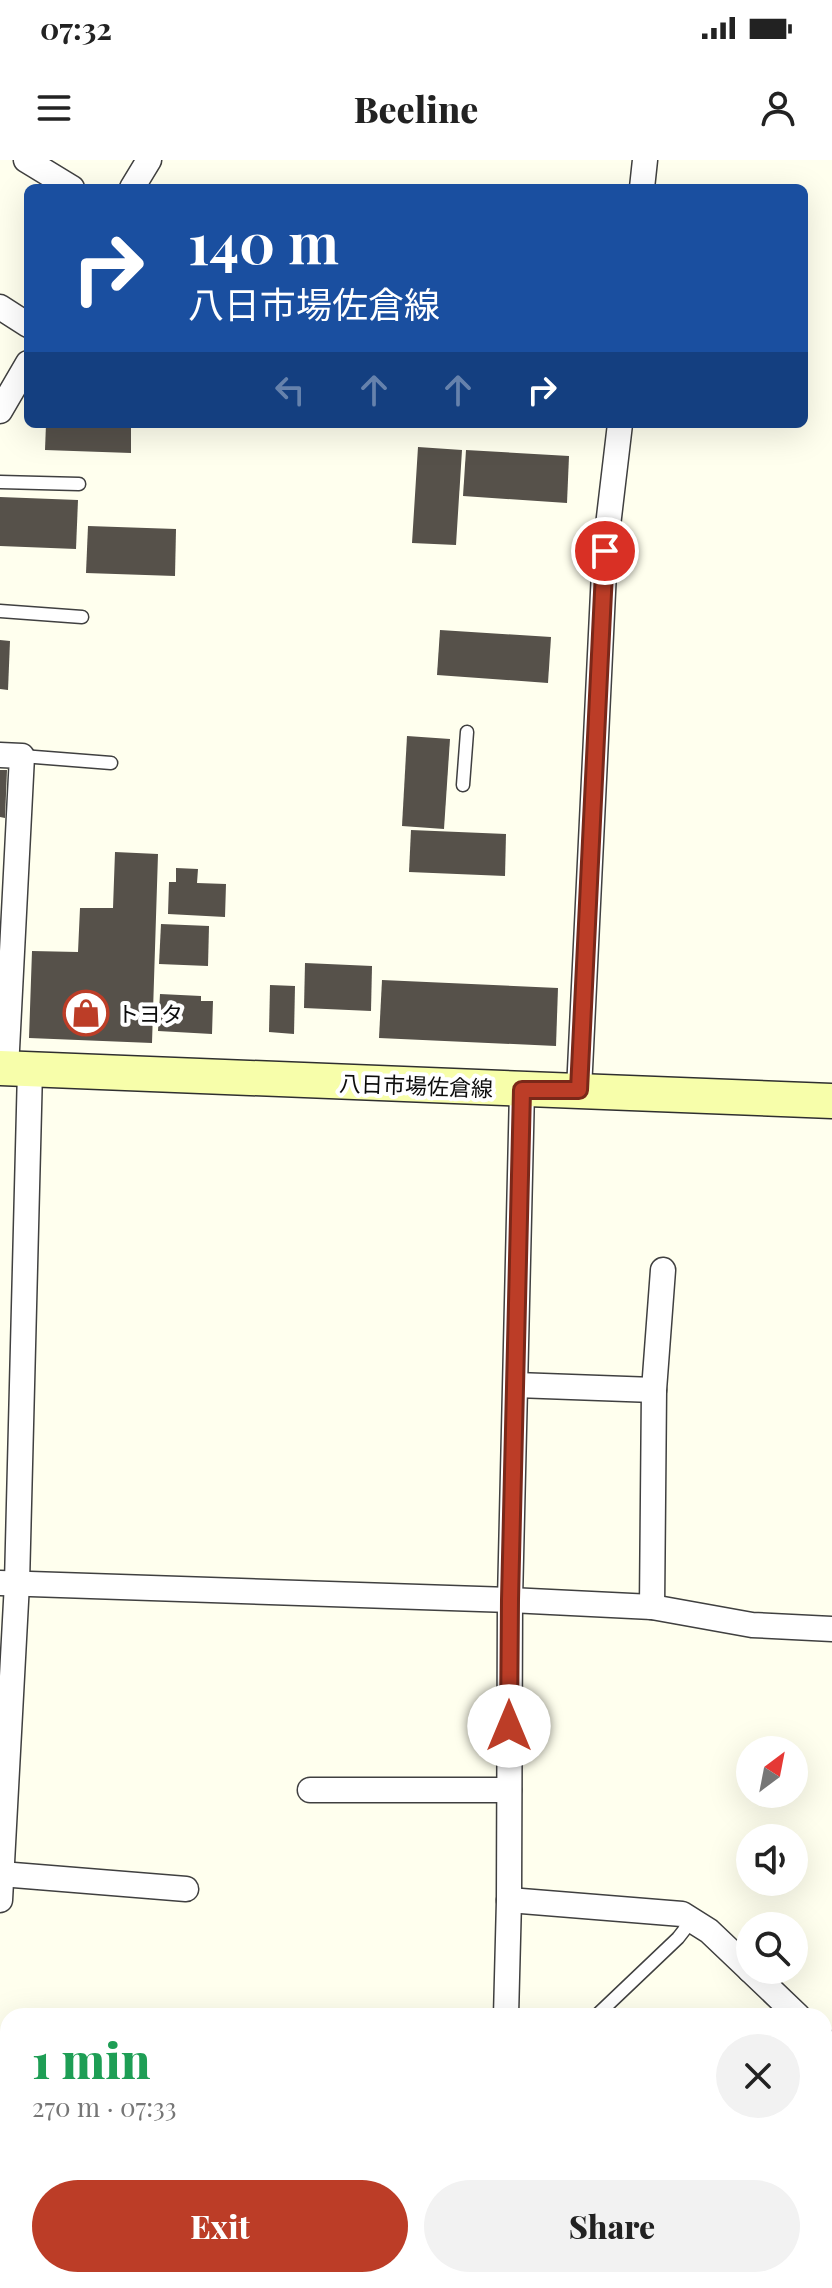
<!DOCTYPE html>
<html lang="en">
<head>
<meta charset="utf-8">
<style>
  body { margin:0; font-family:"Playfair Display","Noto Sans JP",serif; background:#f2f2f2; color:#222; height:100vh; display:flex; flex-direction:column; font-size:30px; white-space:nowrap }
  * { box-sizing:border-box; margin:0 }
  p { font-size:26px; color:#767676 }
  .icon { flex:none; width:44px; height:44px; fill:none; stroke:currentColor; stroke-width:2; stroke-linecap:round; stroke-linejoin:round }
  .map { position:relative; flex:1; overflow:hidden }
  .details { position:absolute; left:0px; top:1848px; width:832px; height:280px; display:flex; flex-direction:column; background:#fff; border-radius:24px 24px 0 0; box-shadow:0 8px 32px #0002 }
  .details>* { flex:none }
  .guide { position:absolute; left:24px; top:24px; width:784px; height:244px; border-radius:12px; box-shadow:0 8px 32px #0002; background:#1a4fa0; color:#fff; overflow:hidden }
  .needle { width:52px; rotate:32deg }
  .buttons { position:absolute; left:736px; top:1576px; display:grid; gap:16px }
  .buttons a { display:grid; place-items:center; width:72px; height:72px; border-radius:50%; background:#fff; box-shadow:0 8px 32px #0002; font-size:40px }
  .pin { position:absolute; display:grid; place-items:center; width:68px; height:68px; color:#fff; margin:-34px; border:4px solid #fff; border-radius:50%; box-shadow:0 2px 8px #0007 }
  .me { position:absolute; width:88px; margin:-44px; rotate:0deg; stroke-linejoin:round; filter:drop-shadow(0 0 6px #0008) }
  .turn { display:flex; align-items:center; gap:28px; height:168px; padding:0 32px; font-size:36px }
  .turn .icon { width:104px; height:104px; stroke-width:2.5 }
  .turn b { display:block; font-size:56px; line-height:68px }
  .lanes { display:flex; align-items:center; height:76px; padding:0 32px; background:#0003; justify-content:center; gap:40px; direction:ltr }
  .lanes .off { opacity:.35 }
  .round { display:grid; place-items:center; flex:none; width:84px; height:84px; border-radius:42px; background:#f2f2f2 }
  .summary { display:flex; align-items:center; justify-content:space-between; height:136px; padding:0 32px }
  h1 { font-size:48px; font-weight:800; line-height:60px; color:#1e9e55 }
  .button { display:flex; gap:16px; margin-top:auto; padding:16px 32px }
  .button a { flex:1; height:92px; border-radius:48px; background:#bc3d27; color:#fff; font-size:32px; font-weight:800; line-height:92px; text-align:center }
  .button a+a { background:#f2f2f2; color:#222 }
  .status { display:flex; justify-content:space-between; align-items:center; height:56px; padding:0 40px; background:#fff; direction:ltr }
  .status svg { height:22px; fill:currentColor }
  header { display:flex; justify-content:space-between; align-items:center; height:104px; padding:0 32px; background:#fff; font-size:36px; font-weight:800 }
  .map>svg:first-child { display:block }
  .building { fill:#56514a }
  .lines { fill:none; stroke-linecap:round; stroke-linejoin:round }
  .lane-casing { stroke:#404040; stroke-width:15 }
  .street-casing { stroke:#404040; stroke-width:27 }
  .secondary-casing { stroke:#2f2f2f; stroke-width:37 }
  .lane { stroke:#fff; stroke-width:12 }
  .street { stroke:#fff; stroke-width:24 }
  .secondary { stroke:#f7feaa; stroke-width:34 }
  .route-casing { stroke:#7a2819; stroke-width:20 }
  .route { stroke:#bc3d27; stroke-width:14 }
  .labels { text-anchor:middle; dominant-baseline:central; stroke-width:8; stroke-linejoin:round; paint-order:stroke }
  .poi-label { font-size:22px; fill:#0d0d0d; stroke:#fff; text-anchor:start }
  .street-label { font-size:22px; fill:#0d0d0d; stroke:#fff }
</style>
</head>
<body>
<div class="status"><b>07:32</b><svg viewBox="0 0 49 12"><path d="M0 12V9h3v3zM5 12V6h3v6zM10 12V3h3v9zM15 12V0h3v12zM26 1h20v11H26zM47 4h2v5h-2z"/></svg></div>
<header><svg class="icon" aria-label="menu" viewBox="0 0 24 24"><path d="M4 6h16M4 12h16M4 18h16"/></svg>Beeline<svg class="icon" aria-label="person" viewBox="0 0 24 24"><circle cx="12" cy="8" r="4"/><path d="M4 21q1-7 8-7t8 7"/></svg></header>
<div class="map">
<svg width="832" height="2128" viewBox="0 0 832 2128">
  <rect width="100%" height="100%" fill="#ffe"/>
  <g class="building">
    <path d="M46,264H131V293L45,290Z"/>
    <path d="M418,287L462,290L456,385L412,383Z"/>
    <path d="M466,290L569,296L567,343L463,336Z"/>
    <path d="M0,337L78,340L76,389L0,386Z"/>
    <path d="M88,366L176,369L175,416L86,413Z"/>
    <path d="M440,470L551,477L548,523L437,515Z"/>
    <path d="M0,480L10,481L8,530L0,529Z"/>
    <path d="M407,576L450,579L444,669L402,666Z"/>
    <path d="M0,610H7L5,658L0,657Z"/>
    <path d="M411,670L506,674L505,716L409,712Z"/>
    <path d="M115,692L158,694L152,883L29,878L32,791L78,792L80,748H113Z"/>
    <path d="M176,708L198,709L197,723L226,724L225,757L168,754L169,722H176Z"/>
    <path d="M161,764L209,766L208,806L159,804Z"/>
    <path d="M305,803L372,806L371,851L304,848Z"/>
    <path d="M382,820L558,828L556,886L379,878Z"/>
    <path d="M270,825L295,826L294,874L269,872Z"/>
    <path d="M160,834L201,836V841H213L212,874L158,871Z"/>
  </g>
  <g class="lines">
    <g class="lane-casing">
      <g id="lane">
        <path d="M0,322L79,324"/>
        <path d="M0,451L82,457"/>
        <path d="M22,596L111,603"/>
        <path d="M463,625L467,572"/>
        <path d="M596,1856L678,1778L692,1760"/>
        <path d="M379,2120L386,2128"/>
        <path d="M315,2128L324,2120"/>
      </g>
    </g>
    <g class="street-casing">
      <g id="street">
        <path d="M26,0L72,28"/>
        <path d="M132,28L149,0"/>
        <path d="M642,28L645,0"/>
        <path d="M0,147L28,165"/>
        <path d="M0,251L28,203"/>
        <path d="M0,595L22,596L6,909"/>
        <path d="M579,930L605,391L620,264"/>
        <path d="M516,1225L654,1230"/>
        <path d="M0,1423L510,1440L652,1447L752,1465L832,1469"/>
        <path d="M652,1447L654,1230L663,1110"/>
        <path d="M310,1630H509"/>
        <path d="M1,1714L186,1729"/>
        <path d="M0,1740L17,1423L30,910"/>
        <path d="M509,1740L682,1754L709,1771L750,1810"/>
        <path d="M750,1810L798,1856"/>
        <path d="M506,1856L509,1740L510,1440L522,930"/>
        <path d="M824,1881L832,1889"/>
        <path d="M0,1919H8"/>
      </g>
    </g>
    <g class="secondary-casing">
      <path id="secondary" d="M0,908L832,941"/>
    </g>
    <use href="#lane" class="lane"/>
    <use href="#street" class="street"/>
    <use href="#secondary" class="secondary"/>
  </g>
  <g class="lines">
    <g class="route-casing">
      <path id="route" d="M509,1566L510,1440L522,930H579L605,391"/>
    </g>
    <use href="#route" class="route"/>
  </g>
  <defs>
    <g id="shop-ring" transform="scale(2.3)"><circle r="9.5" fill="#fff" stroke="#bc3d27" stroke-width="1.5"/><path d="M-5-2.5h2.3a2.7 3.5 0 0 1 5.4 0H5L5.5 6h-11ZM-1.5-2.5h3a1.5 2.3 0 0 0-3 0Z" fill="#bc3d27"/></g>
  </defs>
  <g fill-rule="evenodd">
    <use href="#shop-ring" x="86" y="853"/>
  </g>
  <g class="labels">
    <g class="poi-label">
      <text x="117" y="853">トヨタ</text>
    </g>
    <g class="street-label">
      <text transform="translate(416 925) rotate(2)">八日市場佐倉線</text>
    </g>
  </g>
</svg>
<div class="buttons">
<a><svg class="needle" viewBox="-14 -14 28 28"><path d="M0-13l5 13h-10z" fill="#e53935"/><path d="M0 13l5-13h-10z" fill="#767676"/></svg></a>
<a><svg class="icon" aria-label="sound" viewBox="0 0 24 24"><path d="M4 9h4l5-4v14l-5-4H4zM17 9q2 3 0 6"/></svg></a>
<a><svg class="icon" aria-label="search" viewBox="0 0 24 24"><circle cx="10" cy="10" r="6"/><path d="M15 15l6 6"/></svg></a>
</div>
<div class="pin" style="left:605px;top:391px;background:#d93025"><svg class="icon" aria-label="arrive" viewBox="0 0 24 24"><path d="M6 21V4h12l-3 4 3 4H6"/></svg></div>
<svg class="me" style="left:509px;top:1566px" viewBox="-20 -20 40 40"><circle r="19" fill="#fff"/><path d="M0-13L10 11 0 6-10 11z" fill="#bc3d27"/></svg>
<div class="guide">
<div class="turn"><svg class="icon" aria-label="right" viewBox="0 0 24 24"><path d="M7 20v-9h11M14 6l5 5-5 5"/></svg><div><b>140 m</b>八日市場佐倉線</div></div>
<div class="lanes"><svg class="icon off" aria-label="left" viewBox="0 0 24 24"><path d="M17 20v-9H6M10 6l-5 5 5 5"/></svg><svg class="icon off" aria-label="ahead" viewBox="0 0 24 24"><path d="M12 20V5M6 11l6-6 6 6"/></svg><svg class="icon off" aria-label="ahead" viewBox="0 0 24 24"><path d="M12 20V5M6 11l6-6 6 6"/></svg><svg class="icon" aria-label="right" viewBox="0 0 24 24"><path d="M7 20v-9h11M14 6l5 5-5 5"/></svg></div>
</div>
<section class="details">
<div class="summary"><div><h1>1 min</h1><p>270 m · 07:33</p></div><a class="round"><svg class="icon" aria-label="close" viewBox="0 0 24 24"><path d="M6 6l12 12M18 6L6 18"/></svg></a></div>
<div class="button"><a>Exit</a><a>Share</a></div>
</section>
</div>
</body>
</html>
